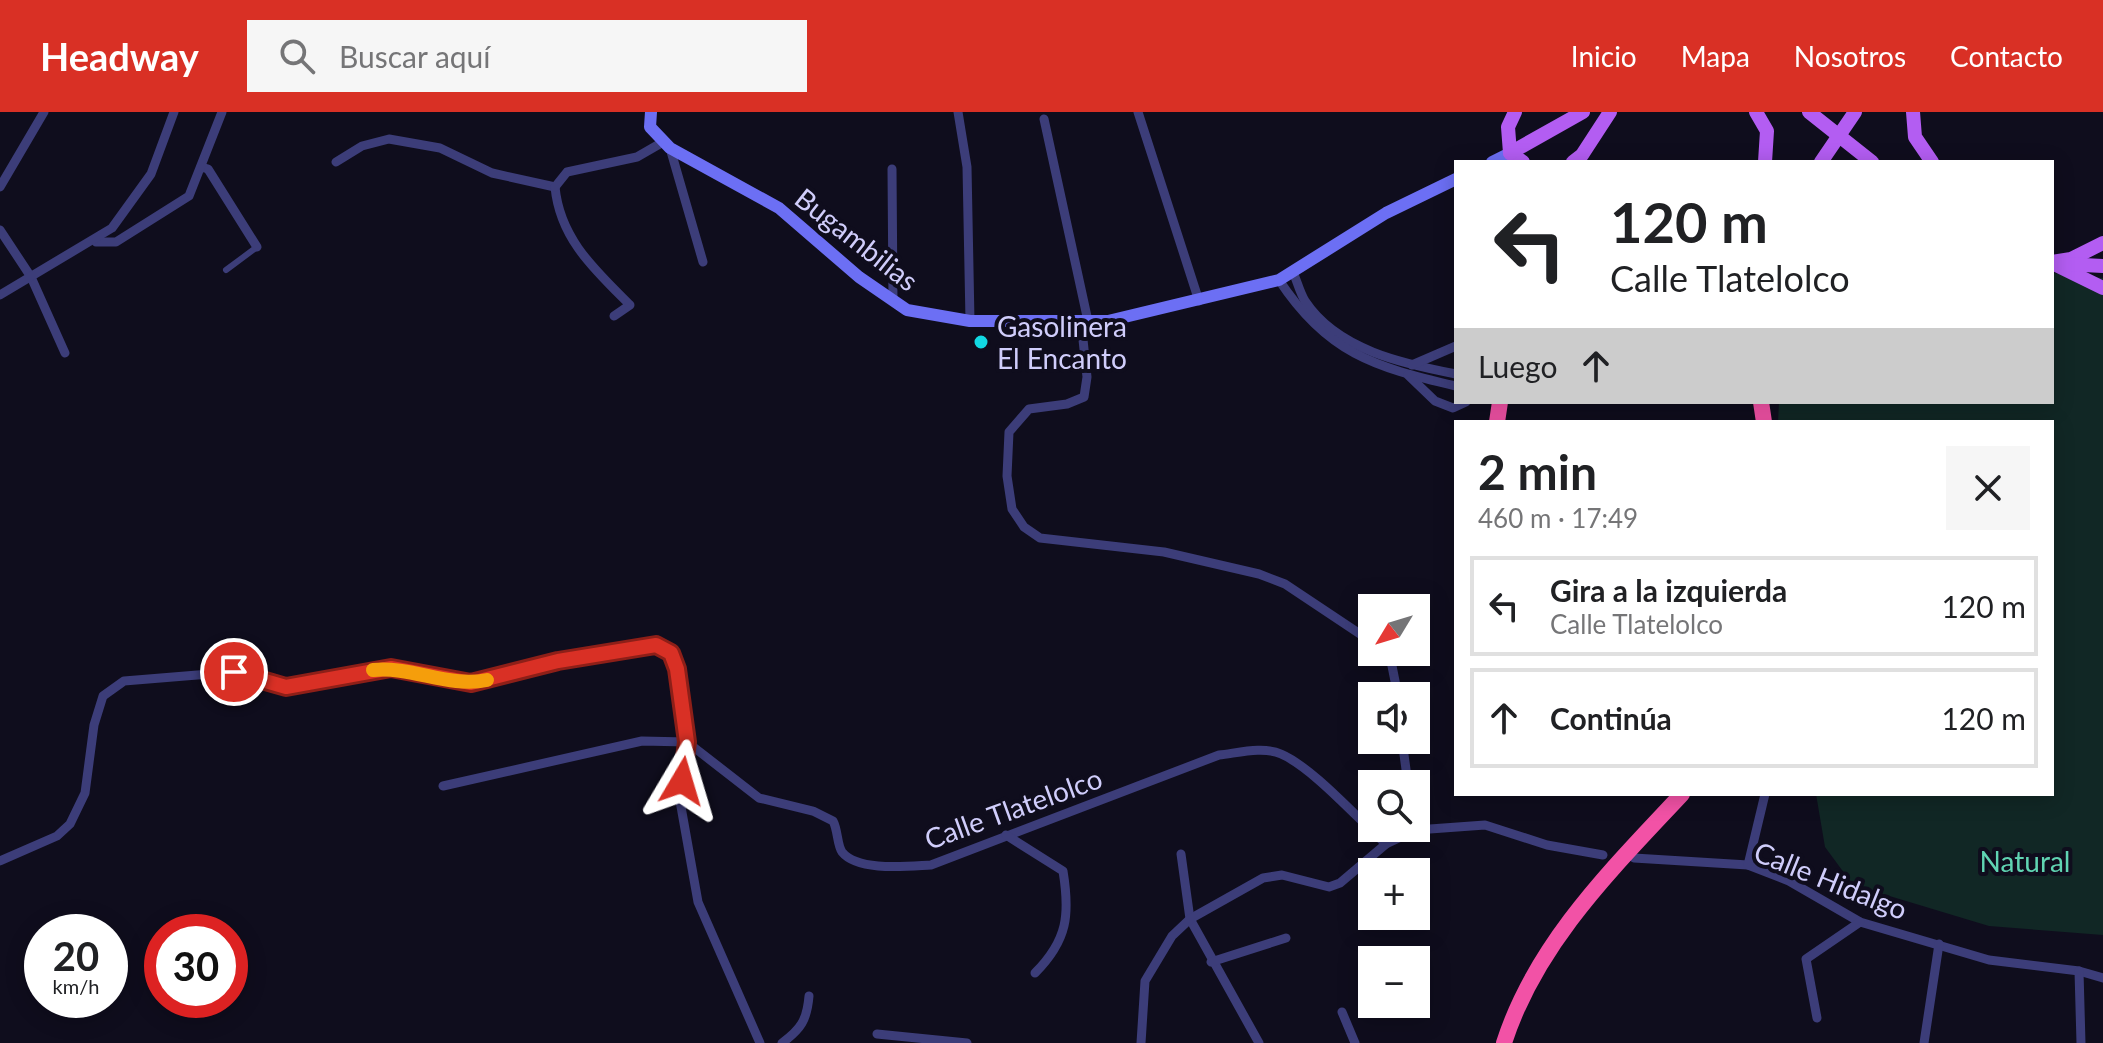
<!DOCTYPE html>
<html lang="es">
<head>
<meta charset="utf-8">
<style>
  body { margin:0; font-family:Lato,sans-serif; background:#f6f6f6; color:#202124; height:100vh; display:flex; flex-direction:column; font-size:30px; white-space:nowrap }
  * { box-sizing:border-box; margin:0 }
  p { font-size:26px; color:#757577 }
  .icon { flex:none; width:44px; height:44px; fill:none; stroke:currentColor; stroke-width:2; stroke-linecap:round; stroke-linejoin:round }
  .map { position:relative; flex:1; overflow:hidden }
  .panel { position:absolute; left:1454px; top:308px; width:600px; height:376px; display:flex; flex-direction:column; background:#fff; border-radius:0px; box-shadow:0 4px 20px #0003 }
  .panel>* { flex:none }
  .top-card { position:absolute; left:1454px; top:48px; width:600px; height:244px; border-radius:0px; box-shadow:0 4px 20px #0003; background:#fff; color:#202124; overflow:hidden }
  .needle { width:52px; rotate:232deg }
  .buttons { position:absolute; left:1358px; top:482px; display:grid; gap:16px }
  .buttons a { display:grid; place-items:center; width:72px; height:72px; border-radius:0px; background:#fff; box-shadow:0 4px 20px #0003; font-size:40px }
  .speed { position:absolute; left:24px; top:802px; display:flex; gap:16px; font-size:40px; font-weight:700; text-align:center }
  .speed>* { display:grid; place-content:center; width:104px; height:104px; border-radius:50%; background:#fff; box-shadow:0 4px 20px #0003; line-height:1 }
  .speed small { font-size:20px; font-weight:400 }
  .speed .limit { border:12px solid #d22; background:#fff; color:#111 }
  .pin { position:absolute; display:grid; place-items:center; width:68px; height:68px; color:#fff; margin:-34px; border:4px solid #fff; border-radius:50%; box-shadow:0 2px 8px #0007 }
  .me { position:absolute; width:88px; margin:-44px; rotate:7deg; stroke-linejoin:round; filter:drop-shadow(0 0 6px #0008) }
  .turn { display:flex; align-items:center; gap:28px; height:168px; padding:0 24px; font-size:36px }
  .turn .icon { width:104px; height:104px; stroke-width:2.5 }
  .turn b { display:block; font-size:56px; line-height:68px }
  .then { display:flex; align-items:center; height:76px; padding:0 24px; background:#0003; gap:16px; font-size:30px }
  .round { display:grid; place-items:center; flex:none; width:84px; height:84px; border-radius:0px; background:#f6f6f6 }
  .head { display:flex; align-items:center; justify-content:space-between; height:136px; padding:0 24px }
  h1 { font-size:48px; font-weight:700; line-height:60px }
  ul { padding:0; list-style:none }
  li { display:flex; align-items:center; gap:24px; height:100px; margin:0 16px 12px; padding:0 8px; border:4px solid #e0e0e0; border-radius:0px }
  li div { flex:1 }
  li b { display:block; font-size:30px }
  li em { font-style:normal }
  header { display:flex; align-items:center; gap:48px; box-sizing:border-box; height:112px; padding:0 40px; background:#d93025; color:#fff }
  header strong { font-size:38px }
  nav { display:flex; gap:44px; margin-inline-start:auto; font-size:28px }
  .search { width:560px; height:72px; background:#f6f6f6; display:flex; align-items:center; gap:20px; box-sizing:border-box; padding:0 28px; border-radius:0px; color:#757577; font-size:30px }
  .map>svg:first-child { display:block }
  .green { fill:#112725 }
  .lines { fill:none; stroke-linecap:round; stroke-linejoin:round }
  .pedestrian { stroke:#3c3d79; stroke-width:6 }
  .minor { stroke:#3c3d79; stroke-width:9 }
  .secondary { stroke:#6c6ff4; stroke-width:12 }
  .primary { stroke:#b35df2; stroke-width:14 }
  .motorway { stroke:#f252a6; stroke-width:16 }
  .primary-bridge { stroke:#b35df2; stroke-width:14 }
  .route-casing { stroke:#8d1f18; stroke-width:20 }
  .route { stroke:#d93025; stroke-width:14 }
  .slow { stroke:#f59e0b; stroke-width:14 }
  .poi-dot { fill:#12d8e3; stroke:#0f0d1d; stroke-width:3 }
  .labels { text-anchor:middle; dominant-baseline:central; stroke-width:8; stroke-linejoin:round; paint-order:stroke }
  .street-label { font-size:28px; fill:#d0cdfb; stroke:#0f0d1d }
  .poi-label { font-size:28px; fill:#d0cdfb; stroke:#0f0d1d; text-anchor:start }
  .park-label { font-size:28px; fill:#60d4b2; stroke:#0f0d1d }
</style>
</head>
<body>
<header>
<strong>Headway</strong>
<div class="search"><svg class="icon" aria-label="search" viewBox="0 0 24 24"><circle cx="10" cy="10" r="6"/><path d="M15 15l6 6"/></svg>Buscar aquí</div>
<nav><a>Inicio</a><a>Mapa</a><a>Nosotros</a><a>Contacto</a></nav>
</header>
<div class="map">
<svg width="2103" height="931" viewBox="0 0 2103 931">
  <rect width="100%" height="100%" fill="#0f0d1d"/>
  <path class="green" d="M2052,161L2103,166V823L1989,814L1853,773L1825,735L1816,682H2052V310H1778L1779,290H2052Z"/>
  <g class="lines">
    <path class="pedestrian" d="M226,158L257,135"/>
    <g class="minor">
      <path d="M958,0L967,55L970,209"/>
      <path d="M1138,0L1199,189"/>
      <path d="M1044,7L1088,209"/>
      <path d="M670,36L703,150"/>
      <path d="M336,50L362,34L389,27L440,36L492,61L555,75"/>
      <path d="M201,55L208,57L257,135"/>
      <path d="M892,57L893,189"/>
      <path d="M0,75L44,0"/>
      <path d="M555,75C560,127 595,158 630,193L614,204"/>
      <path d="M555,75L567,60L637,45L663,30"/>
      <path d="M0,118L31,165L65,241"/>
      <path d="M96,130H116L189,84L222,0"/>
      <path d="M1293,160C1297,169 1300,181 1305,189C1337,238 1404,252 1456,262"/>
      <path d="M1279,168C1327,241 1374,255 1456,274"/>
      <path d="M0,183L112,116L151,62L174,0"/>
      <path d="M1081,209L1087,265L1084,285L1067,292L1029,297L1009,320L1007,364L1012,397L1024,415L1040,426L1164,440L1259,462L1285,472L1372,530"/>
      <path d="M1412,253L1456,234"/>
      <path d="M1408,263L1435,289L1453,296L1466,290"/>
      <path d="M1382,540L1391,549L1398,584"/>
      <path d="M1402,628L1408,672"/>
      <path d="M687,630L759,686L813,699L833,709C838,718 837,733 842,740C858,760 909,754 931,753L1219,643C1238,641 1263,634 1281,642C1312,655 1359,708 1386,732"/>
      <path d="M443,674L642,629L687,630"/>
      <path d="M1006,723L1063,759C1070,802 1068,828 1035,861"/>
      <path d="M1181,742L1190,807L1259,931"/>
      <path d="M1634,746L1748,753L1789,769L1860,810L1989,848L2079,859L2103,866"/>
      <path d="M0,749L57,724L70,712L85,681L94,613L103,584L124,569L234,560L286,575L391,556L471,571L558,549L656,533L671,541L677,557L687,630L680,689L698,790L760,931"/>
      <path d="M1748,753L1765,682"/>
      <path d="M1211,850L1286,826"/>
      <path d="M2079,859L2081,931"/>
      <path d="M1342,900L1355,931"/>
      <path d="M1817,906L1806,847L1860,810"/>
      <path d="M877,922L967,931"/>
      <path d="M782,931C801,917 807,908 809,884"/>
      <path d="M1141,931L1145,869L1172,824L1190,807L1263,766L1282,763L1329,775L1340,771L1386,732L1416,718L1485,713L1547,733L1603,743"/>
      <path d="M1924,931L1939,832"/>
    </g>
    <g class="secondary">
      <path d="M651,0L650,15L670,36L779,96L859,165L907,198L970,209H1108L1279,168L1386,101L1456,67"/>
      <path d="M1492,50L1510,41"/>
    </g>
    <g class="primary">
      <path d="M1515,0L1508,15L1510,41L1523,50"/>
      <path d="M1756,0L1767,19L1765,50"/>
      <path d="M1913,0L1915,25L1932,50"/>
      <path d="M1510,41L1583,0"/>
      <path d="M1573,50L1582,43L1610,0"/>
      <path d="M1821,50L1855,0"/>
      <path d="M2052,150L2071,147L2103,131"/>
      <path d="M2052,151L2103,176"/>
      <path d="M2064,152L2103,154"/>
    </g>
    <g class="motorway">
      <path d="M1761,290L1764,310"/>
      <path d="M1497,310L1500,290"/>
      <path d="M1504,931C1536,831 1613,756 1682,682"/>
    </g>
    <path class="primary-bridge" d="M1809,0L1872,50"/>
  </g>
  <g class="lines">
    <g class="route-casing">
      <path id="route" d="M234,560L286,575L391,556L471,571L558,549L656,533L671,541L677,557L687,630L682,669"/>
    </g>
    <use href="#route" class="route"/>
    <path class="slow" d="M373,558C412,554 448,576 487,568"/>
  </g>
  <circle class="poi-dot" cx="981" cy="230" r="8"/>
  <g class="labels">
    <g class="street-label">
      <text transform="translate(857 127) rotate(38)">Bugambilias</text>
      <text transform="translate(1013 696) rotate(-20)">Calle Tlatelolco</text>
      <text transform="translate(1831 768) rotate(22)">Calle Hidalgo</text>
    </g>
    <g class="poi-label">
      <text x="997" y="214">Gasolinera<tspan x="997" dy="32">El Encanto</tspan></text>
    </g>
    <g class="park-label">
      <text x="2025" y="749">Natural</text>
    </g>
  </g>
</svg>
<div class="buttons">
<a><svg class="needle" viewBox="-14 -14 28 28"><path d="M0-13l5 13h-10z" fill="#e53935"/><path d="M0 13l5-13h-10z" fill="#757577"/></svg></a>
<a><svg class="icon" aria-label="sound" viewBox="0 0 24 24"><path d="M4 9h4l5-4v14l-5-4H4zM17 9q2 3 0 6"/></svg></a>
<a><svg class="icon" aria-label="search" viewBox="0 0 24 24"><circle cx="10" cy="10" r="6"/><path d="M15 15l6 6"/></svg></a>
<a>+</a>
<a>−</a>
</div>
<div class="speed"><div>20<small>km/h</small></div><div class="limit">30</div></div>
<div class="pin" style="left:234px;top:560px;background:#d93025"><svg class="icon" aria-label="arrive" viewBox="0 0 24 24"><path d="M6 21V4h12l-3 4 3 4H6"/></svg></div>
<svg class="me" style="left:682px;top:669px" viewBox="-20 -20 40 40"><path d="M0-17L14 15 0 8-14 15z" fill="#d93025" stroke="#fff" stroke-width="4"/></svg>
<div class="top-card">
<div class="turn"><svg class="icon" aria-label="left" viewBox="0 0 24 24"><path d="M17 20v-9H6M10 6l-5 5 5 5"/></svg><div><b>120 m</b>Calle Tlatelolco</div></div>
<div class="then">Luego<svg class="icon" aria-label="ahead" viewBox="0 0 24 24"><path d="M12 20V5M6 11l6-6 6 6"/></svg></div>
</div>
<section class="panel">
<div class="head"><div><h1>2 min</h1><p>460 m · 17:49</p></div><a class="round"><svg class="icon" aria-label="close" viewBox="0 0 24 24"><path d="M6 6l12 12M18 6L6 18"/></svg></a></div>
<ul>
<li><svg class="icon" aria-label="left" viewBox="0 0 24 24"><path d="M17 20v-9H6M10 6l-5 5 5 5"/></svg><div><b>Gira a la izquierda</b><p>Calle Tlatelolco</p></div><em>120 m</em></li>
<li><svg class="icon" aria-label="ahead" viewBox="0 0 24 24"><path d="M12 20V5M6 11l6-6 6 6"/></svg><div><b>Continúa</b></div><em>120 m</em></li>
</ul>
</section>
</div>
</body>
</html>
